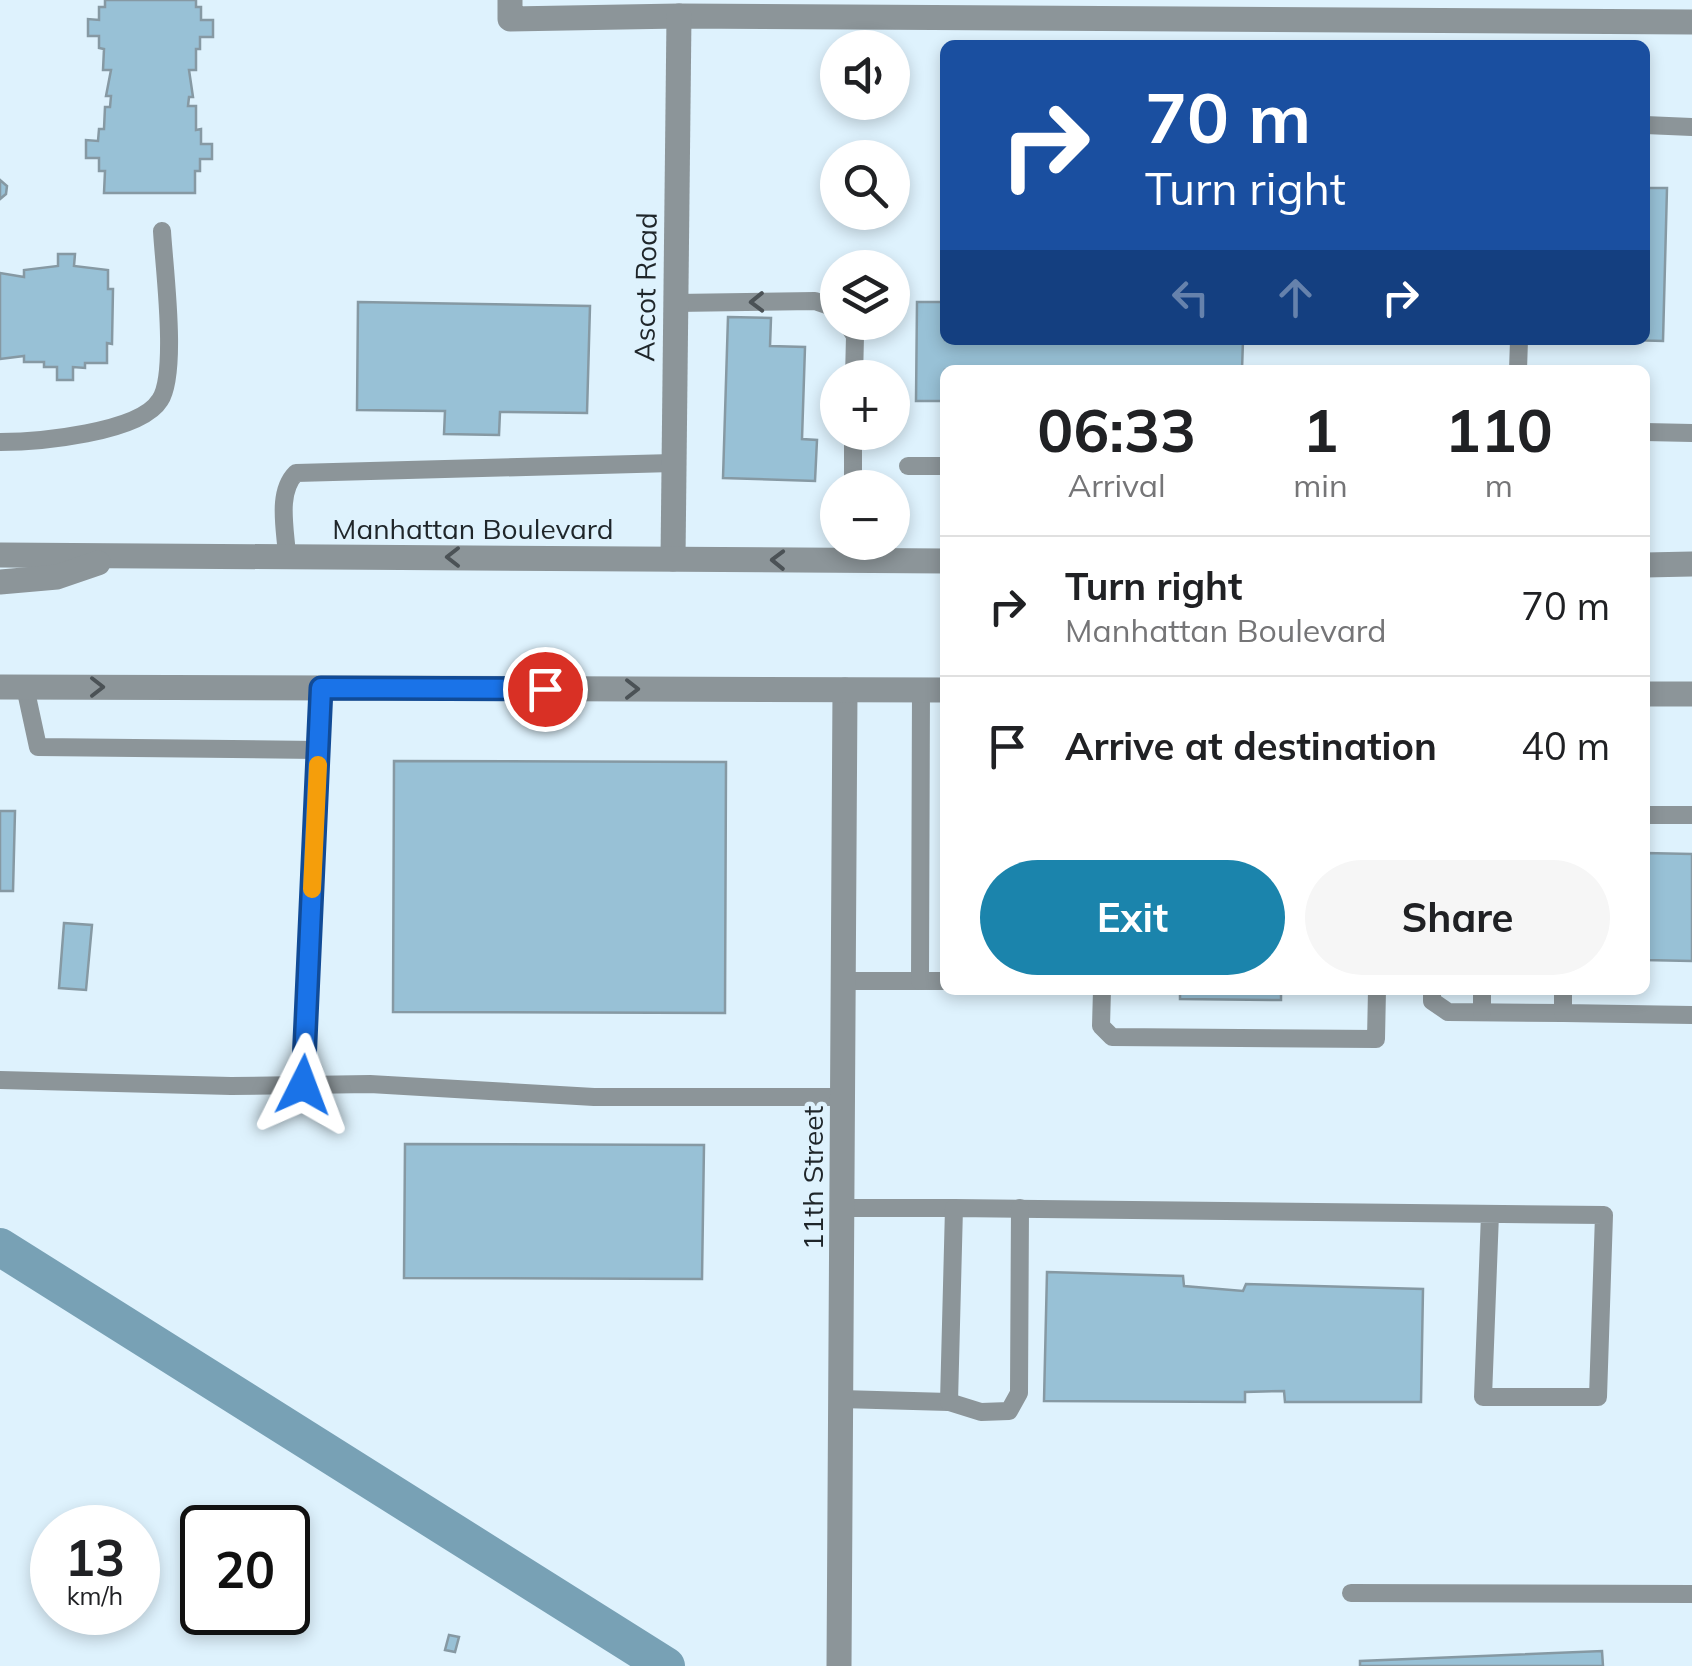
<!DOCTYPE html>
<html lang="en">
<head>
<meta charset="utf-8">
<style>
  body { margin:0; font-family:Mulish,sans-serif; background:#f6f6f6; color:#202124; height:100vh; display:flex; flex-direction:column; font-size:38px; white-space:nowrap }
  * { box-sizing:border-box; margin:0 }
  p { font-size:32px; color:#757577 }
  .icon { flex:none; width:55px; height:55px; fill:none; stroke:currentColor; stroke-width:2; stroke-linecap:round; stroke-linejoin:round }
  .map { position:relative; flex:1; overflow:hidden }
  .details { position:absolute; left:940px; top:365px; width:710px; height:630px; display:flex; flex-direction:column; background:#fff; border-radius:15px; box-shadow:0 5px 15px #0003 }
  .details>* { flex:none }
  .hud { position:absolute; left:940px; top:40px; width:710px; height:305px; border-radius:15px; box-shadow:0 5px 15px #0003; background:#1a4fa0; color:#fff; overflow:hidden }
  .controls { position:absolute; left:820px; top:30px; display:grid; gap:20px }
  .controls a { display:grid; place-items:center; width:90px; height:90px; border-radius:50%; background:#fff; box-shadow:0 5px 15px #0003; font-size:50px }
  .speed { position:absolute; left:30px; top:1505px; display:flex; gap:20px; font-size:50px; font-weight:700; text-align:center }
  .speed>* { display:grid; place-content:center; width:130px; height:130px; border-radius:50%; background:#fff; box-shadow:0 5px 15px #0003; line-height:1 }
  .speed small { font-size:25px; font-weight:400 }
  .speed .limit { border:5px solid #111; border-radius:15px; background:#fff; color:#111 }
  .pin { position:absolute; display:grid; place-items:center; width:85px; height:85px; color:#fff; margin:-42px; border:5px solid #fff; border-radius:50%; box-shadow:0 2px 10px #0007 }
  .me { position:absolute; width:110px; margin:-55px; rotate:3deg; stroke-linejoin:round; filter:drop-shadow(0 0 8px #0008) }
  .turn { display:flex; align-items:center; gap:35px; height:210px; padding:0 40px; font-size:45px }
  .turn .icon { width:130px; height:130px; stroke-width:2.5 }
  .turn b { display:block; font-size:70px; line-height:85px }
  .lanes { display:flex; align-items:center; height:95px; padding:0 40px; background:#0003; justify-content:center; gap:50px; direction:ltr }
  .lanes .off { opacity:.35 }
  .eta { display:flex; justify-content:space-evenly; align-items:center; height:170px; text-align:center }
  .eta b { font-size:60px; font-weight:700; line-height:70px }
  .cta { display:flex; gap:20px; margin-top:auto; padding:20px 40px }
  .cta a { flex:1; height:115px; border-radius:60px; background:#1b84ac; color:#fff; font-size:40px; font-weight:700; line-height:115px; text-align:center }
  .cta a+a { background:#f6f6f6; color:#202124 }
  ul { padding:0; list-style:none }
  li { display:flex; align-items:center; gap:30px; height:140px; padding:0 40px; border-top:2px solid #e0e0e0 }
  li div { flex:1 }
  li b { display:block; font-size:38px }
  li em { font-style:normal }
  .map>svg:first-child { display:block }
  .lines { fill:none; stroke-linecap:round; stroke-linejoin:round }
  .canal { stroke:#78a1b5; stroke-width:38 }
  .building { fill:#98c1d6; stroke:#8699a3; stroke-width:2.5 }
  .service { stroke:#8c9599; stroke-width:18 }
  .minor { stroke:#8c9599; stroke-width:25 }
  .tertiary { stroke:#8c9599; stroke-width:25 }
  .oneway { stroke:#4b5256 }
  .route-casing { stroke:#114b97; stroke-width:25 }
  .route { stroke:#1a73e8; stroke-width:18 }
  .slow { stroke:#f59e0b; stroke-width:18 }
  .labels { text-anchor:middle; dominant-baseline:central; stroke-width:9; stroke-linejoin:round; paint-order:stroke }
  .street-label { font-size:28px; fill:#1f262a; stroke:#def2fd }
</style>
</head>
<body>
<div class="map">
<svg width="1692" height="1666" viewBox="0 0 1692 1666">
  <rect width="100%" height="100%" fill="#def2fd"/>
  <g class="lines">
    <path class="canal" d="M0,1247L666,1666"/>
  </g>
  <g class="building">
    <path d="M105,0H196V7H201V20H213V37H200V49H196V70H189L193,97H189L188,106H196V130L201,129V144H212V159H200V171H195V193H104L105,171H99V158H86V140L98,141L99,129H104L105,107H110L111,96H106L111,70H103L104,49L99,48V36H88V19L99,20V7H105Z"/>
    <path d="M0,180L7,186L6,194L0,199Z"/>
    <path d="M1645,188H1667L1663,341L1628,340H1645Z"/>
    <path d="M58,254H75L74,266L108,270V289H113L112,344L107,343V363H85V368L73,367V380H57V367H44V362H24V356L0,359V273L24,277V270L58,266Z"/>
    <path d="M358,302L590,306L587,413L500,412L499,435L444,434L445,411L357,410Z"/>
    <path d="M917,302H945V340H1243L1242,370H945V401H916Z"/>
    <path d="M728,317L771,318L770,346L805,347L802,439L817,440L815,481L723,478Z"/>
    <path d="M394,761L726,762L725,1013L393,1012Z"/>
    <path d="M0,811H15L13,891H0Z"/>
    <path d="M1645,853L1692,854V961L1645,960Z"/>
    <path d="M64,923L92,925L86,990L59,988Z"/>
    <path d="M1180,990H1281V1000L1180,999Z"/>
    <path d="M405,1144L704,1145L702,1279L404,1278Z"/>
    <path d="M1047,1272L1183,1276L1184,1286L1243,1291L1246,1284L1423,1289L1421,1402H1285L1284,1391L1245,1392V1402L1044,1401Z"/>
    <path d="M449,1635L459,1637L455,1652L445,1650Z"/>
    <path d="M1602,1651L1603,1666H1360V1661Z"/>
  </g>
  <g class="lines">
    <g class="service">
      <path d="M1645,125L1692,127"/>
      <path d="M675,303L815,301L838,309"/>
      <path d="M846,322L855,336L854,378"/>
      <path d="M1518,370L1519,340"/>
      <path d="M1645,432L1692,433"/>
      <path d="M0,442C37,442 140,433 160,400C178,373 164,267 162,231"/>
      <path d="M908,466H945"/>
      <path d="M853,488V432"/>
      <path d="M287,557C286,531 276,493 296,473L673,463"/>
      <path d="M25,687L38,747L318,750"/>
      <path d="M1645,815H1692"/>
      <path d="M843,981H945"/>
      <path d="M920,981L921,690"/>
      <path d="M1102,990L1101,1026L1112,1037L1376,1039L1377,990"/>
      <path d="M1432,990V1001L1448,1012L1563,1013"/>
      <path d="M1563,990V1013L1692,1015"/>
      <path d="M1482,1012V990"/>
      <path d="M0,1080L231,1086L370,1084L594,1097H843"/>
      <path d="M303,1085L321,688"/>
      <path d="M842,1208H954"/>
      <path d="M841,1399L949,1402L954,1208L1604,1215L1598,1397H1483L1490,1214"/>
      <path d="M949,1402L981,1412L1009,1411L1019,1393L1020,1208"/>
      <path d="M1351,1593L1692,1594"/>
    </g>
    <g class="minor">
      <path d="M510,0V19L679,16L1692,22"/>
      <path d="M673,559L679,16"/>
      <path d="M839,1666L845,690"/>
    </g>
    <g class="tertiary">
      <path d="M0,555L945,561"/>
      <path d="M1645,565L1692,564"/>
      <path d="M0,582L57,577L98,563"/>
      <path d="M0,687L945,690"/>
      <path d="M1645,694H1692"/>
    </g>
  </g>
  <defs><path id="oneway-chevron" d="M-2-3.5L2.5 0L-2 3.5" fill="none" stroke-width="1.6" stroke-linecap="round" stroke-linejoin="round" transform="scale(2.5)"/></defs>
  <g class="oneway">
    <use href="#oneway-chevron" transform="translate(757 302) rotate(179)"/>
    <use href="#oneway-chevron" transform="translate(453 557) rotate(-180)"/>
    <use href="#oneway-chevron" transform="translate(778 560) rotate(-179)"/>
    <use href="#oneway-chevron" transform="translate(97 687)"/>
    <use href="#oneway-chevron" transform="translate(632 689)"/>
  </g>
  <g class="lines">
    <g class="route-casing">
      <path id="route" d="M303,1085L321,688L545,689"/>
    </g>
    <use href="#route" class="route"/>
    <path class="slow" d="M312,889L318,765"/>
  </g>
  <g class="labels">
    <g class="street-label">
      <text transform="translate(645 287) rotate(-89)">Ascot Road</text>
      <text x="473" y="528">Manhattan Boulevard</text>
      <text transform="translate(812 1178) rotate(-90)">11th Street</text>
    </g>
  </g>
</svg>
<div class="controls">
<a><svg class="icon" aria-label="sound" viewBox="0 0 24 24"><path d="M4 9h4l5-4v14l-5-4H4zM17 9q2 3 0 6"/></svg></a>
<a><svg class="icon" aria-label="search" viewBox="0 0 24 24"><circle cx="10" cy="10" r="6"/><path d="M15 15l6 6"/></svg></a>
<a><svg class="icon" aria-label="layers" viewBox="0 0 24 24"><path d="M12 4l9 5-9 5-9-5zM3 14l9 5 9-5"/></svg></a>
<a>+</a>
<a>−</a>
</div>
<div class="speed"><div>13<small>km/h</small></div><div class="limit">20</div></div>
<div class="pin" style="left:545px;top:689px;background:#d93025"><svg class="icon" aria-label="arrive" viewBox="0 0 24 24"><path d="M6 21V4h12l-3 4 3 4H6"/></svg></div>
<svg class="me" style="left:303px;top:1085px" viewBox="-20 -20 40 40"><path d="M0-17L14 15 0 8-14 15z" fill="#1a73e8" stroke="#fff" stroke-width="4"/></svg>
<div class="hud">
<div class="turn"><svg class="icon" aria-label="right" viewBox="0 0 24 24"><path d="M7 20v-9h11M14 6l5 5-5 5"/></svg><div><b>70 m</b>Turn right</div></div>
<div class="lanes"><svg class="icon off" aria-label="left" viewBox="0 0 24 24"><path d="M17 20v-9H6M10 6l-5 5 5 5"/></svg><svg class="icon off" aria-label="ahead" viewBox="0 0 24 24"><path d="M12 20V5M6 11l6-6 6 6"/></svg><svg class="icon" aria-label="right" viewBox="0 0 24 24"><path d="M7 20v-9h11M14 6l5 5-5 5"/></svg></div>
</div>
<section class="details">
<div class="eta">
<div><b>06:33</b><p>Arrival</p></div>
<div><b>1</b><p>min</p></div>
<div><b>110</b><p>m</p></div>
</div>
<ul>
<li><svg class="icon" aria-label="right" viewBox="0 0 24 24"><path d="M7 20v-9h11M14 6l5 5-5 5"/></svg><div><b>Turn right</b><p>Manhattan Boulevard</p></div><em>70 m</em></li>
<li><svg class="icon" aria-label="arrive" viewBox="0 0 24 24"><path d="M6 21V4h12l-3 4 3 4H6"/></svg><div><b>Arrive at destination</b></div><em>40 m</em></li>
</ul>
<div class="cta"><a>Exit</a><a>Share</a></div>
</section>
</div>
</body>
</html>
